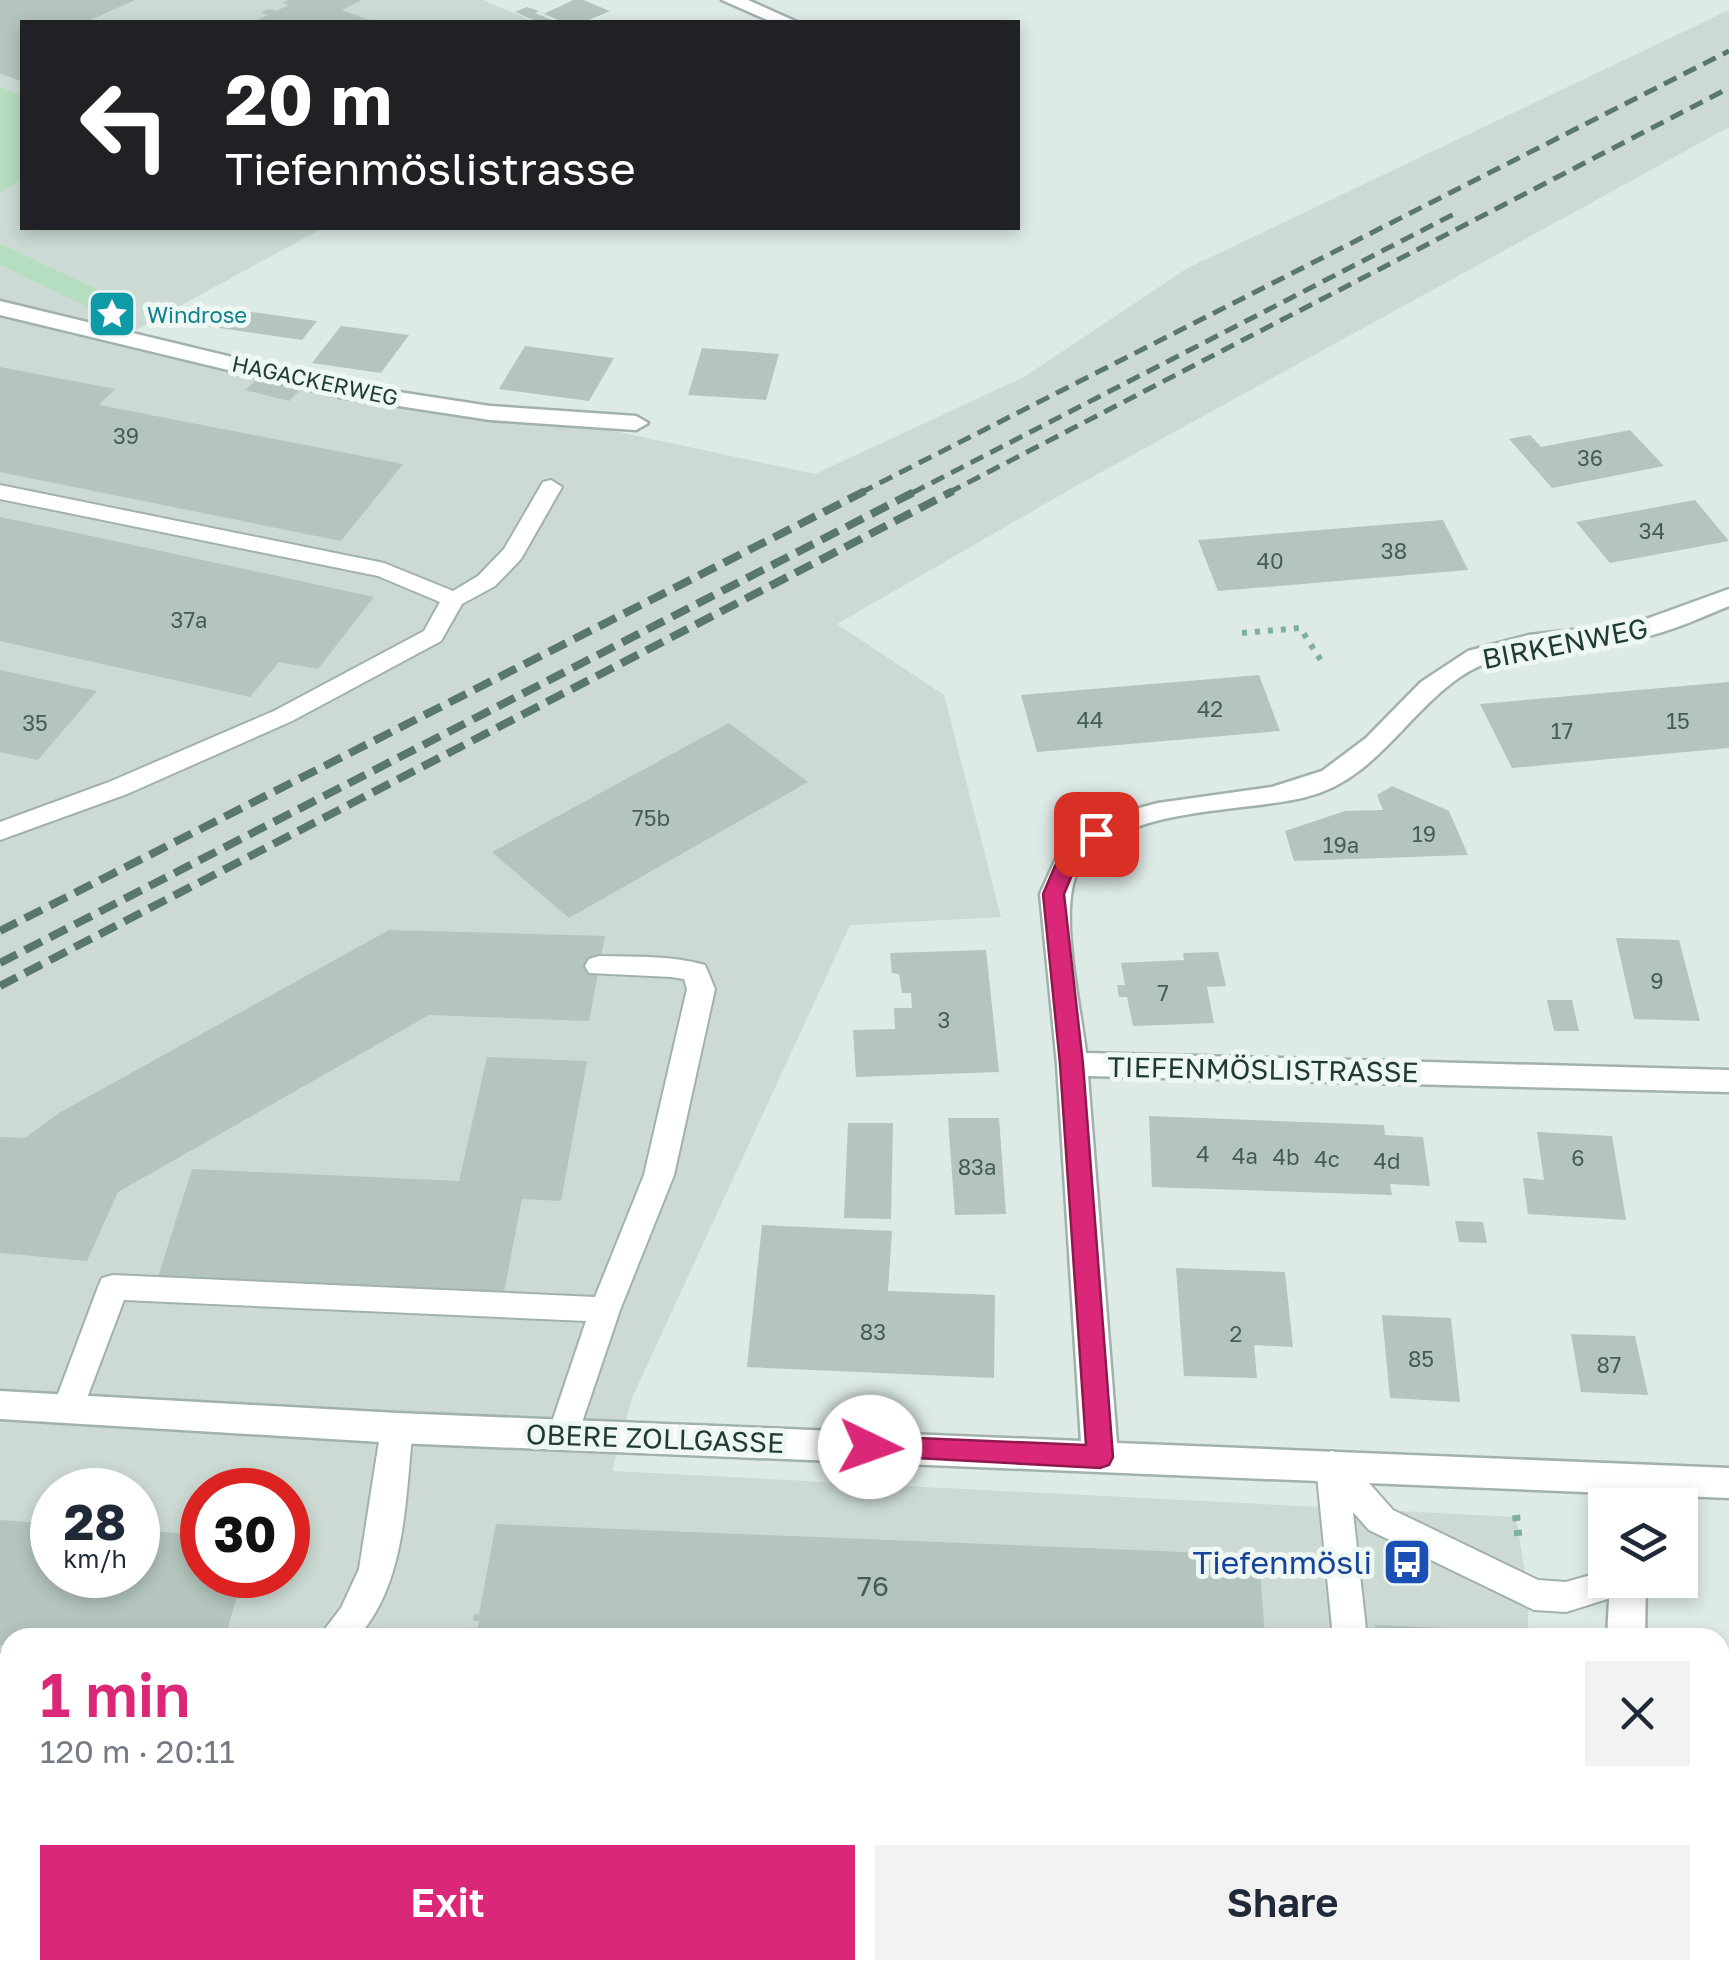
<!DOCTYPE html>
<html lang="en">
<head>
<meta charset="utf-8">
<style>
  body { margin:0; font-family:"Golos Text",sans-serif; background:#f2f2f3; color:#1f2937; height:100vh; display:flex; flex-direction:column; font-size:38px; white-space:nowrap }
  * { box-sizing:border-box; margin:0 }
  p { font-size:32px; color:#747a83 }
  .icon { flex:none; width:55px; height:55px; fill:none; stroke:currentColor; stroke-width:2; stroke-linecap:round; stroke-linejoin:round }
  .map { position:relative; flex:1; overflow:hidden }
  .sheet { position:absolute; left:0px; top:1628px; width:1730px; height:352px; display:flex; flex-direction:column; background:#fff; border-radius:30px 30px 0 0; box-shadow:0 5px 15px #0003 }
  .sheet>* { flex:none }
  .banner { position:absolute; left:20px; top:20px; width:1000px; height:210px; border-radius:0px; box-shadow:0 5px 15px #0003; background:#202124; color:#fff; overflow:hidden }
  .tools { position:absolute; left:1588px; top:1488px; display:grid; gap:20px }
  .tools a { display:grid; place-items:center; width:110px; height:110px; border-radius:0px; background:#fff; box-shadow:0 5px 15px #0003; font-size:50px }
  .speed { position:absolute; left:30px; top:1468px; display:flex; gap:20px; font-size:50px; font-weight:700; text-align:center }
  .speed>* { display:grid; place-content:center; width:130px; height:130px; border-radius:50%; background:#fff; box-shadow:0 5px 15px #0003; line-height:1 }
  .speed small { font-size:25px; font-weight:400 }
  .speed .limit { border:15px solid #d22; background:#fff; color:#111 }
  .pin { position:absolute; display:grid; place-items:center; width:85px; height:85px; color:#fff; margin:-42px; border-radius:20px; box-shadow:0 5px 15px #0006 }
  .me { position:absolute; width:110px; margin:-55px; rotate:93deg; stroke-linejoin:round; filter:drop-shadow(0 0 8px #0008) }
  .turn { display:flex; align-items:center; gap:35px; height:210px; padding:0 40px; font-size:45px }
  .turn .icon { width:130px; height:130px; stroke-width:2.5 }
  .turn b { display:block; font-size:70px; line-height:85px }
  .round { display:grid; place-items:center; flex:none; width:105px; height:105px; border-radius:0px; background:#f2f2f3 }
  .headline { display:flex; align-items:center; justify-content:space-between; height:170px; padding:0 40px }
  h1 { font-size:60px; font-weight:600; line-height:75px; color:#db2777 }
  .primary-button { display:flex; gap:20px; margin-top:auto; padding:20px 40px }
  .primary-button a { flex:1; height:115px; border-radius:0px; background:#db2777; color:#fff; font-size:40px; font-weight:600; line-height:115px; text-align:center }
  .primary-button a+a { background:#f2f2f3; color:#1f2937 }
  .map>svg:first-child { display:block }
  .built { fill:#ccdad3; fill-rule:evenodd }
  .green { fill:#b5ddbf }
  .building { fill:#b3c5bd }
  .lines { fill:none; stroke-linecap:round; stroke-linejoin:round }
  .lane-casing { stroke:#a1b2ac; stroke-width:4 }
  .street-casing { stroke:#a1b2ac; stroke-width:5 }
  .path-far1 { stroke:#7db09f; stroke-width:6; stroke-dasharray:5 8; stroke-linecap:butt }
  .path { stroke:#7db09f; stroke-width:8; stroke-dasharray:6 9; stroke-linecap:butt }
  .lane { fill:#fff; fill-rule:evenodd }
  .street { fill:#fff; fill-rule:evenodd }
  .rail-far1 { stroke:#59776e; stroke-width:5; stroke-dasharray:14 8; stroke-linecap:butt }
  .rail { stroke:#59776e; stroke-width:8; stroke-dasharray:19 9; stroke-linecap:butt }
  .route { fill:#db2777; stroke:#8e194d; stroke-width:2.5 }
  .labels { text-anchor:middle; dominant-baseline:central; stroke-width:10; stroke-linejoin:round; paint-order:stroke }
  .far-culture-label { font-size:22px; fill:#0d838f; stroke:#eef7f2; text-anchor:start }
  .far-street-label { font-size:22px; fill:#1f3b33; stroke:#eef7f2 }
  .number-label { font-size:22px; fill:#445e56 }
  .street-label { font-size:28px; fill:#1f3b33; stroke:#eef7f2 }
  .near-number-label { font-size:28px; fill:#445e56 }
  .near-transit-label { font-size:32px; fill:#164399; stroke:#eef7f2; text-anchor:end }
</style>
</head>
<body>
<div class="map">
<svg width="1729" height="1979" viewBox="0 0 1729 1979">
  <rect width="100%" height="100%" fill="#deeae5"/>
  <g class="built">
    <path d="M0,0H483L535,22H22V228H323L132,332L0,302Z"/>
    <path d="M1729,10V127L1076,486L837,624L944,695L1001,917L850,925L632,1398L612,1471L1516,1517L1529,1600L1527,1637L10,1638V1754H0V313L330,393L581,424L815,474L1024,377L1186,269ZM52,1490H138V1575H52ZM202,1490H288V1575H202Z"/>
  </g>
  <g class="green">
    <path d="M0,87L22,96V180L0,192Z"/>
    <path d="M0,244L126,303L105,315L0,265Z"/>
    <path d="M0,1754H10V1970H1483V1979H0Z"/>
  </g>
  <g class="building">
    <path d="M0,0H135L86,22H22V82L0,73Z"/>
    <path d="M288,0H362L342,10L375,22H253L268,15L261,13L269,9L276,11L289,5L282,3Z"/>
    <path d="M573,0H583L610,11L584,22L561,21L544,14Z"/>
    <path d="M527,7L539,11L535,13L552,20L538,22L515,12Z"/>
    <path d="M215,307L317,321L302,340L199,325Z"/>
    <path d="M341,326L409,335L381,373L312,363Z"/>
    <path d="M525,346L614,358L589,401L499,389Z"/>
    <path d="M702,348L779,354L766,400L688,395Z"/>
    <path d="M0,367L115,389L99,405L403,464L341,541L0,472Z"/>
    <path d="M259,378L301,389L289,401L245,390Z"/>
    <path d="M1630,430L1664,466L1552,488L1509,439L1530,435L1541,447Z"/>
    <path d="M1695,500L1729,541L1610,563L1576,522Z"/>
    <path d="M0,517L96,537L374,597L318,669L279,662L250,697L0,641Z"/>
    <path d="M1443,520L1468,570L1218,591L1198,540Z"/>
    <path d="M0,670L97,691L38,760L0,752Z"/>
    <path d="M1259,675L1280,731L1037,752L1021,695Z"/>
    <path d="M1729,682V748L1512,768L1480,704Z"/>
    <path d="M729,723L808,782L569,918L492,852Z"/>
    <path d="M1392,786L1449,811L1468,855L1294,861L1285,831L1345,811L1383,810L1377,795Z"/>
    <path d="M389,930L605,936L589,1021L429,1015L118,1192L87,1261L0,1253V1137L25,1138L59,1113Z"/>
    <path d="M1616,938L1679,940L1700,1021L1634,1019Z"/>
    <path d="M986,950L999,1072L856,1077L853,1030L895,1029L894,1008H912L911,993H902L899,974L892,973L890,953Z"/>
    <path d="M1218,952L1226,986L1207,987L1214,1023L1133,1026L1127,997H1119L1117,985H1125L1121,963L1184,960L1183,953Z"/>
    <path d="M1547,1000H1572L1579,1031H1554Z"/>
    <path d="M487,1057L587,1061L561,1201L522,1199L504,1292L158,1277L192,1169L459,1181Z"/>
    <path d="M1149,1116L1384,1125L1385,1135L1423,1137L1430,1186L1390,1184L1392,1195L1152,1187Z"/>
    <path d="M948,1118H999L1006,1214L955,1215Z"/>
    <path d="M848,1123H893L891,1219L844,1218Z"/>
    <path d="M1537,1132L1612,1136L1626,1220L1528,1214L1523,1178L1544,1180Z"/>
    <path d="M1455,1221L1483,1222L1487,1243L1459,1242Z"/>
    <path d="M762,1225L892,1231L888,1291L995,1295L994,1378L747,1367Z"/>
    <path d="M1176,1268L1285,1272L1293,1347L1254,1345L1257,1378L1184,1376Z"/>
    <path d="M1382,1315L1451,1318L1460,1402L1390,1398Z"/>
    <path d="M1571,1334L1635,1336L1648,1395L1581,1392Z"/>
    <path d="M0,1520L52,1524V1575H138V1530L202,1535V1575H243L225,1638H10V1646L0,1645Z"/>
    <path d="M496,1524L1259,1555L1265,1638H476L479,1621H473L474,1614H479Z"/>
    <path d="M1375,1625L1520,1631V1638H1377Z"/>
  </g>
  <g class="lines">
    <g class="lane-casing">
      <g id="lane">
        <path d="M551,480L562,487L521,559L495,586L462,604L441,641L292,721L127,794L0,840V822L109,782L274,711L424,631L440,602L378,576L0,499V485L384,563L453,591L478,576L504,549L543,482Z"/>
        <path d="M599,956C635,957 670,955 705,965L715,989L674,1175L620,1310L575,1443L564,1447L553,1443L548,1434L586,1321L124,1300L79,1419L68,1423L57,1419L52,1410L98,1287L102,1278L113,1275L595,1297L644,1175L687,989L684,979L671,977L589,973L585,966L589,959Z"/>
        <path d="M397,1415L408,1419L413,1428C405,1497 407,1583 357,1638H318L341,1608L359,1569L381,1428L386,1419Z"/>
        <path d="M1332,1451L1344,1455L1393,1510L1538,1580L1566,1582L1605,1571V1580H1641L1636,1590L1566,1612L1534,1610L1369,1530L1353,1512L1367,1638H1333L1316,1465L1320,1455Z"/>
        <path d="M0,1653L10,1654V1686L0,1685Z"/>
        <path d="M1720,1772L1729,1773V1807L1720,1806Z"/>
      </g>
    </g>
    <g class="street-casing">
      <g id="street">
        <path d="M722,0H748L797,22H772Z"/>
        <path d="M0,301L340,383L490,406L636,416L648,423L636,430L490,420L340,397L0,315Z"/>
        <path d="M1729,589V606C1694,621 1659,636 1621,642C1566,651 1509,644 1460,677C1405,715 1375,780 1306,797C1244,813 1117,806 1080,867C1056,905 1081,1007 1086,1053L1729,1070V1092L1088,1076L1117,1443L1729,1468V1498L397,1443L0,1419V1391L397,1413L1081,1441L1057,1064L1040,894L1058,854L1082,831L1113,815L1158,803L1272,787L1322,771L1366,738L1421,682L1468,651L1529,635L1635,623Z"/>
        <path d="M1610,1580H1646L1645,1638H1607Z"/>
        <path d="M1585,1970H1627L1626,1979H1584Z"/>
      </g>
    </g>
    <path class="path-far1" d="M1242,633L1300,628L1324,665"/>
    <g class="path">
      <path d="M1516,1515L1519,1542"/>
      <path d="M0,1803L10,1804"/>
      <path d="M1720,1863H1729"/>
      <path d="M1495,1970V1979"/>
      <path d="M561,1979L606,1970"/>
    </g>
    <use href="#lane" class="lane"/>
    <use href="#street" class="street"/>
    <g class="rail-far1">
      <path d="M860,493L1729,51"/>
      <path d="M912,493L1454,214"/>
      <path d="M948,493L1729,88"/>
    </g>
    <g class="rail">
      <path d="M0,931L865,491"/>
      <path d="M0,963L916,491"/>
      <path d="M0,986L953,491"/>
    </g>
  </g>
  <path class="route" d="M1096,827L1107,834L1078,861L1064,894L1083,1064L1113,1457L1109,1465L1100,1468L861,1455L857,1447L861,1439L870,1436L1086,1445L1060,1064L1043,894L1061,852Z"/>
  <defs>
    <g id="sight-square" transform="scale(2.5)"><rect x="-9" y="-9" width="18" height="18" rx="4" fill="#0f9aa8" stroke="#eef7f2"/><path d="M0-6L1.8-2.2L6-1.7L2.9 1.2L3.7 5.4L0 3.3L-3.7 5.4L-2.9 1.2L-6-1.7L-1.8-2.2Z" fill="#fff"/></g>
    <g id="bus-square" transform="scale(2.5)"><rect x="-9" y="-9" width="18" height="18" rx="4" fill="#1a4fb4" stroke="#eef7f2"/><path d="M-5-6H5V4H4V6H2V4H-2V6H-4V4H-5ZM-3.5-4V0h7V-4ZM-3.5 1.2v1.5H-2V1.2ZM2 1.2v1.5H3.5V1.2Z" fill="#fff"/></g>
  </defs>
  <g fill-rule="evenodd">
    <use href="#sight-square" x="112" y="314"/>
    <use href="#bus-square" x="1407" y="1562"/>
  </g>
  <g class="labels">
    <g class="far-culture-label">
      <text x="147" y="314">Windrose</text>
    </g>
    <g class="far-street-label">
      <text transform="translate(315 380) rotate(12)">HAGACKERWEG</text>
    </g>
    <g class="number-label">
      <text x="126" y="435">39</text>
      <text x="1590" y="457">36</text>
      <text x="1652" y="530">34</text>
      <text x="1394" y="550">38</text>
      <text x="1270" y="560">40</text>
      <text x="189" y="619">37a</text>
      <text x="1210" y="708">42</text>
      <text x="1090" y="719">44</text>
      <text x="1678" y="720">15</text>
      <text x="35" y="722">35</text>
      <text x="1562" y="730">17</text>
      <text x="651" y="817">75b</text>
      <text x="1424" y="833">19</text>
      <text x="1341" y="844">19a</text>
      <text x="1657" y="980">9</text>
      <text x="1163" y="992">7</text>
      <text x="944" y="1019">3</text>
      <text x="1203" y="1153">4</text>
      <text x="1245" y="1155">4a</text>
      <text x="1286" y="1156">4b</text>
      <text x="1578" y="1157">6</text>
      <text x="1327" y="1158">4c</text>
      <text x="1387" y="1160">4d</text>
      <text x="977" y="1166">83a</text>
      <text x="873" y="1331">83</text>
      <text x="1236" y="1333">2</text>
      <text x="1421" y="1358">85</text>
      <text x="1609" y="1364">87</text>
    </g>
    <g class="street-label">
      <text transform="translate(1565 643) rotate(-11)">BIRKENWEG</text>
      <text transform="translate(1263 1069) rotate(1)">TIEFENMÖSLISTRASSE</text>
      <text transform="translate(655 1438) rotate(2)">OBERE ZOLLGASSE</text>
    </g>
    <g class="near-number-label">
      <text x="873" y="1585">76</text>
    </g>
    <g class="near-transit-label">
      <text x="1372" y="1562">Tiefenmösli</text>
    </g>
  </g>
</svg>
<div class="tools">
<a><svg class="icon" aria-label="layers" viewBox="0 0 24 24"><path d="M12 4l9 5-9 5-9-5zM3 14l9 5 9-5"/></svg></a>
</div>
<div class="speed"><div>28<small>km/h</small></div><div class="limit">30</div></div>
<div class="pin" style="left:1096px;top:834px;background:#d93025"><svg class="icon" aria-label="arrive" viewBox="0 0 24 24"><path d="M6 21V4h12l-3 4 3 4H6"/></svg></div>
<svg class="me" style="left:870px;top:1447px" viewBox="-20 -20 40 40"><circle r="19" fill="#fff"/><path d="M0-13L10 11 0 6-10 11z" fill="#db2777"/></svg>
<div class="banner">
<div class="turn"><svg class="icon" aria-label="left" viewBox="0 0 24 24"><path d="M17 20v-9H6M10 6l-5 5 5 5"/></svg><div><b>20 m</b>Tiefenmöslistrasse</div></div>
</div>
<section class="sheet">
<div class="headline"><div><h1>1 min</h1><p>120 m · 20:11</p></div><a class="round"><svg class="icon" aria-label="close" viewBox="0 0 24 24"><path d="M6 6l12 12M18 6L6 18"/></svg></a></div>
<div class="primary-button"><a>Exit</a><a>Share</a></div>
</section>
</div>
</body>
</html>
